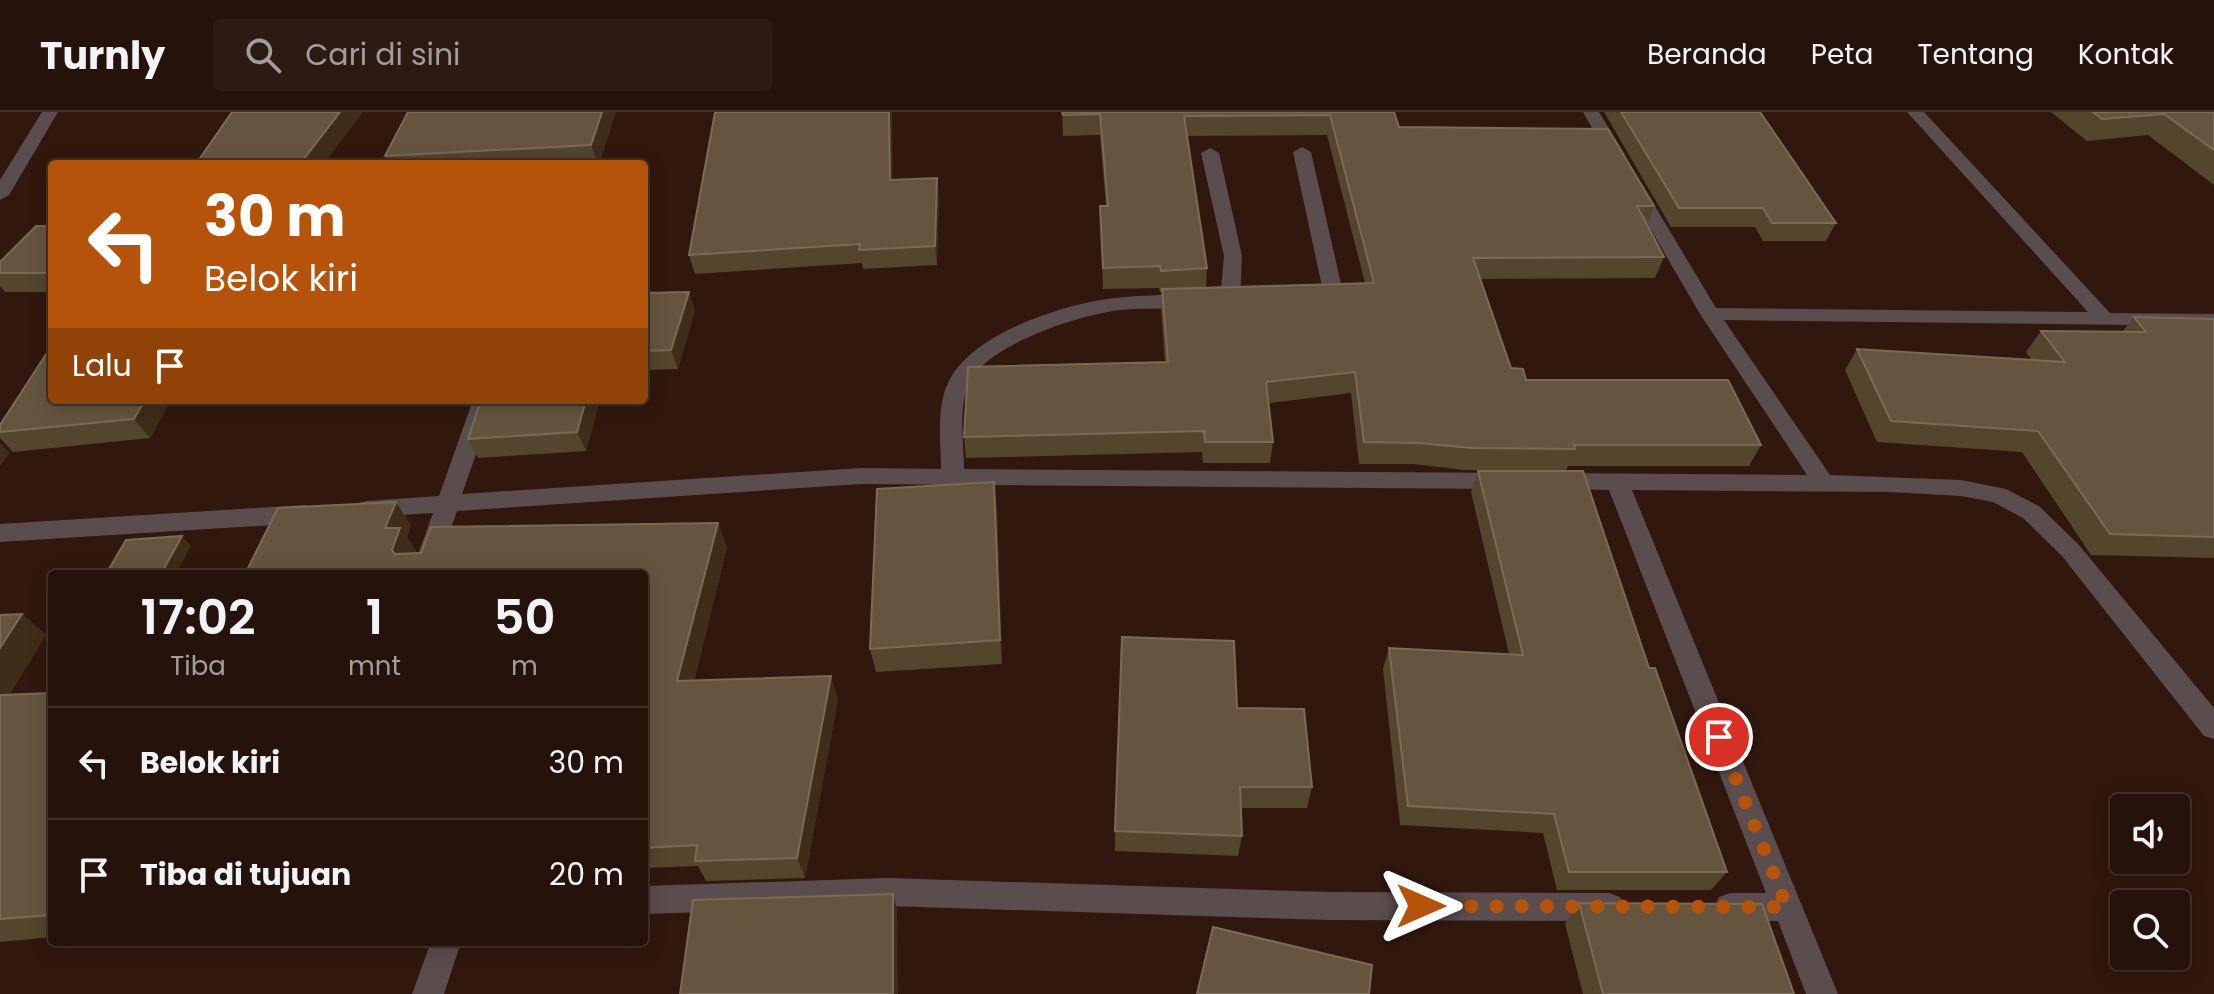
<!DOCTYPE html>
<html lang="id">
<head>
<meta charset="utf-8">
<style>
  body { margin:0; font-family:Poppins,sans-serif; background:#2d1b13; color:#f1f3f6; height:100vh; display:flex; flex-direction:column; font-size:30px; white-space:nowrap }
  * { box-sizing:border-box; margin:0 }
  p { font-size:26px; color:#a39e9c }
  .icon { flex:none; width:44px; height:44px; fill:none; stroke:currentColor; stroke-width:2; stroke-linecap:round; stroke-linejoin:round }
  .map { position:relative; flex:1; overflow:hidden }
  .drawer { position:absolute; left:48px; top:458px; width:600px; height:376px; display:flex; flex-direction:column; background:#25120a; border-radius:8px; box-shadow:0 4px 20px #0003,0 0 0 2px #42322b }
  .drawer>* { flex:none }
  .guide { position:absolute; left:48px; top:48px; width:600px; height:244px; border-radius:8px; box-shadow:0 4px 20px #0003,0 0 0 2px #42322b; background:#b45309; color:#fff; overflow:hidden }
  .controls { position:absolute; left:2110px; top:682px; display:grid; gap:16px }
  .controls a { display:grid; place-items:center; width:80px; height:80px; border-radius:8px; background:#25120a; box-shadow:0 4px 20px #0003,0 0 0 2px #42322b; font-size:40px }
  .pin { position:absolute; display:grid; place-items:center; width:68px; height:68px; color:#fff; margin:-34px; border:4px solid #fff; border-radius:50%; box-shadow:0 2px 8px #0007 }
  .me { position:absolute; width:88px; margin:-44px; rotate:90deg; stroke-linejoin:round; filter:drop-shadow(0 0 6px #0008) }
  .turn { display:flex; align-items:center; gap:28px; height:168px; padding:0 24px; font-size:36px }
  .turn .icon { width:104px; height:104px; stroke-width:2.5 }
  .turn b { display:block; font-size:56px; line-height:68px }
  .then { display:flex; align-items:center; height:76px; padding:0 24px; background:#0003; gap:16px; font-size:30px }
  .eta { display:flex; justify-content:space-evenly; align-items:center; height:136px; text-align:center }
  .eta b { font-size:48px; font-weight:600; line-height:56px }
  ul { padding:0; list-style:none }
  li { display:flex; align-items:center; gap:24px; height:112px; padding:0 24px; border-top:2px solid #42322b }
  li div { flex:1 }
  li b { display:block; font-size:30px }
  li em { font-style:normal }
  header { display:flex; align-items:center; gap:48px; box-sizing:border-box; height:112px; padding:0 40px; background:#25120a; border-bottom:2px solid #42322b }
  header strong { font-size:38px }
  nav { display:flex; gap:44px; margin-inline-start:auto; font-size:28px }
  .search { width:560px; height:72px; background:#2d1b13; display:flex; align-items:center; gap:20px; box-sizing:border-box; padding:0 28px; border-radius:8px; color:#a39e9c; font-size:30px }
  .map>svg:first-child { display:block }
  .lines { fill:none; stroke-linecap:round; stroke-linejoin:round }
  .street { fill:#5b4d4e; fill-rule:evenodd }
  .wall { fill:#54452d; fill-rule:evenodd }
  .shaded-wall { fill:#3f2c19 }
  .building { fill:#65553f; stroke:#7a6b57; stroke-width:2 }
  .route { stroke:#b45309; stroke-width:14; stroke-dasharray:0 25.2 }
</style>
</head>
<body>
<header>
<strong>Turnly</strong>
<div class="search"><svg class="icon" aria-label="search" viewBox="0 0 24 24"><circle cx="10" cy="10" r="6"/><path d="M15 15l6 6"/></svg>Cari di sini</div>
<nav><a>Beranda</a><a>Peta</a><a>Tentang</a><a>Kontak</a></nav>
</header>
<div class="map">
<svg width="2214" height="882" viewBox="0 0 2214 882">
  <rect width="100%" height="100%" fill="#31180e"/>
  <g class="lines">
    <g class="street">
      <path d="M42,0H58L9,83L0,88V68Z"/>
      <path d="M1583,0H1599L1625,43L1622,47H1610Z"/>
      <path d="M1907,0H1924L2110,201L2214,202V214L1724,208L1830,363L1961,368L2006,377L2039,394L2078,432L2214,596V627L2204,624L2062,444L2023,406L1993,390L1961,384L1891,380L1632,378L1838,882H1806L1778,809H1730L1719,805L1715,795L1719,785L1730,781H1766L1609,378L1554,377L1546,375L1543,369L1546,363L1554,361L1807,363L1700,202L1626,75L1629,71H1641L1716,196L2088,200Z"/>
      <path d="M1302,35L1311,40L1344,185C1335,194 1313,194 1304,185L1307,181L1323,179L1293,40Z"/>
      <path d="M1210,36L1219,41L1242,144L1240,187L1230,193L1220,187L1224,144L1201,41Z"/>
      <path d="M1193,182L1200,184L1203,188L1200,192C1175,199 1146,195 1120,198C1081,202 986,233 969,271C958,295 964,331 964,357L1505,361L1513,363L1516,369L1513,375L1505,377L861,372L457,399L435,462H411L433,401L367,405L359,403L355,397L359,391L367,389L439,384L473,288H495L462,382L861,356L941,357C941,331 936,295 948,271C970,223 1058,194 1107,187C1135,183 1164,183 1193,182Z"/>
      <path d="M306,393L314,396L318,402L314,408L306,411L0,430V412Z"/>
      <path d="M888,766L1329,780L1609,781L1620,785L1624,795L1620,805L1609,809L1329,808L888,794L644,802V774Z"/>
      <path d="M431,830H461L444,882H412Z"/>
    </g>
  </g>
  <g class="wall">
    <path d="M616,0L599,52H389L385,44Z"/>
    <path d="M715,0H892V68L939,84L937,153L863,157L862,151L695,162L689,143Z"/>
    <path d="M1062,0H1394L1399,15L1654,94L1647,113L1664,145L1655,166L1480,167L1511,256L1526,268L1761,333L1749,354H1568L1566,358H1465L1413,352H1359L1351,281L1269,291L1273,330L1270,351H1203L1202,340L966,346L964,325L1165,250L1161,198L1162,180H1160L1159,176L1103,177L1100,94H1106L1100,23L1063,24ZM1327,23L1365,171L1206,175L1207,156L1187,24Z"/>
    <path d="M1604,0H1760L1836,111L1826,129H1763L1755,115H1671Z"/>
    <path d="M2051,0H2214V73L2148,23L2087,29Z"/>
    <path d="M52,114V180H5L0,174V150Z"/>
    <path d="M644,181L695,198L678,257L644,258Z"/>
    <path d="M2134,205L2214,207V446L2091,443L2022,340L1877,330L1845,258L1857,237L2032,248L2026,240L2041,219L2122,220Z"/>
    <path d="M52,288H171L150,326L13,340L0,326V313Z"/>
    <path d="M600,288L586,339L478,346L468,327Z"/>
    <path d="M1478,359L1649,556L1727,760L1711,778H1557L1543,721L1400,713L1383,557L1389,536L1509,542L1471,380Z"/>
    <path d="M396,390L411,414L407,425L416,439L415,441L718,411L727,435L694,569L838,587L805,766L706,769L698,754L644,756V462H245Z"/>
    <path d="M997,395L1002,552L876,560L870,537Z"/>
    <path d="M22,502L46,523L9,583L52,581V825L0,830V503Z"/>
    <path d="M1237,596L1312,675L1307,696H1241L1242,724L1238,744L1115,739V719Z"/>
    <path d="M1579,791L1794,882H1583L1565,812Z"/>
  </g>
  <g class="shaded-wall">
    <path d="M340,0H363L324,52H300Z"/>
    <path d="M602,0H616L599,52H598L591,33Z"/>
    <path d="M889,0H892L893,86L890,68Z"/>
    <path d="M937,66L939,84L937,153L935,134Z"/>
    <path d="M689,180L695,198L678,257L671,238Z"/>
    <path d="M145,288H171L150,326L134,307Z"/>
    <path d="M586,288H600L586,339L577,320Z"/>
    <path d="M0,331L10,341L0,354Z"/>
    <path d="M994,370L997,395L1002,552L1000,528Z"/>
    <path d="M396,390L411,414L407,425L416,439L408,461L392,438L385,416Z"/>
    <path d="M718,411L727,435L688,592L677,569Z"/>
    <path d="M182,424L191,434L176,462H161Z"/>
    <path d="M22,502L46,523L0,598V536Z"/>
    <path d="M831,564L838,587L805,766L797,746Z"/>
    <path d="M893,782L897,797L898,882H893Z"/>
  </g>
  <g class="building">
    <path d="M232,0H340L300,52H196Z"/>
    <path d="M408,0H602L591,33L385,44Z"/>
    <path d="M715,0H889L890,68L937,66L935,134L859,138L860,132L689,143Z"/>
    <path d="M1062,0H1394L1399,15L1608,17L1654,94H1637L1664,145L1473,146L1511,256L1523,257L1526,268H1728L1761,333H1574L1575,337L1472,336L1419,331L1364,330L1355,260L1266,270L1273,330H1205L1204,319L964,325L968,255L1168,250L1162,177L1374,171L1330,3L1184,4L1207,156L1161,159L1160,154L1103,156L1100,94H1108L1100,2L1063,3Z"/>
    <path d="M1621,0H1760L1836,111H1772L1763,96H1679Z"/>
    <path d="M2093,0H2214V38L2164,2L2102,7Z"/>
    <path d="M36,114H52V161H0V150Z"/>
    <path d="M689,180L671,238L644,239V181Z"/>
    <path d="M2134,205L2214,207V425L2110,422L2038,319L1891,309L1857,237L2065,250L2041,219L2146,220Z"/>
    <path d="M52,233V288H145L134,307L0,320V313Z"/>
    <path d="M481,288H586L577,320L468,327Z"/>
    <path d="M1478,359H1583L1649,556H1655L1727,760H1569L1554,702L1408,694L1389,536L1523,543Z"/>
    <path d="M994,370L1000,528L870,537L877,377Z"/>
    <path d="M396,390L385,416H400L392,438L395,442L421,441L431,415L718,411L677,569L831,564L797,746L695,749L697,733L644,736V462H245L278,396Z"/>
    <path d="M182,424L161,462H106L126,428Z"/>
    <path d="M22,502L0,536V503Z"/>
    <path d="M1122,525L1234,529L1237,596L1304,597L1312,675H1240L1242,724L1115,719Z"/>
    <path d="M52,581V803L0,807V583Z"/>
    <path d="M893,782V882H680L693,788Z"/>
    <path d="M1579,791L1762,792L1794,882H1603Z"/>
    <path d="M1213,815L1372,853L1369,882H1197Z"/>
  </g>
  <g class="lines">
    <path class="route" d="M1421,794L1787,795L1719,625"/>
  </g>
</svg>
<div class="controls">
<a><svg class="icon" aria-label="sound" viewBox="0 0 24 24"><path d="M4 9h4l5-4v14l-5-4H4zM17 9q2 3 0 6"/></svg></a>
<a><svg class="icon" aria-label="search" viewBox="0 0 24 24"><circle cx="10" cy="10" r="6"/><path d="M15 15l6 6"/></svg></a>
</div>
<div class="pin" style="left:1719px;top:625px;background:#d93025"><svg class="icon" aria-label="arrive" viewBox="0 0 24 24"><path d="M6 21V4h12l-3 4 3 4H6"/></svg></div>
<svg class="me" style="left:1421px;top:794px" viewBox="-20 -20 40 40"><path d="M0-17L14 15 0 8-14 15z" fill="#b45309" stroke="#fff" stroke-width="4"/></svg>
<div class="guide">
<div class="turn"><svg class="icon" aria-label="left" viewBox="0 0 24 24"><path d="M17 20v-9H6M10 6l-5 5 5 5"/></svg><div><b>30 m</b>Belok kiri</div></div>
<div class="then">Lalu<svg class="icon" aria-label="arrive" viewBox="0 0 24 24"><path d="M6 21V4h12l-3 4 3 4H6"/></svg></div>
</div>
<section class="drawer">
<div class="eta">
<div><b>17:02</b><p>Tiba</p></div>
<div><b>1</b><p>mnt</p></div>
<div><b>50</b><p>m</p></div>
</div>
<ul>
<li><svg class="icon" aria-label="left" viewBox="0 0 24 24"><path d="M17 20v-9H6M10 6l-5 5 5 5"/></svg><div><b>Belok kiri</b></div><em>30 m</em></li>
<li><svg class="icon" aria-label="arrive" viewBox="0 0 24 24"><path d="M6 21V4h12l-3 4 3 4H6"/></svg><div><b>Tiba di tujuan</b></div><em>20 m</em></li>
</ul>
</section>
</div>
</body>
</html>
